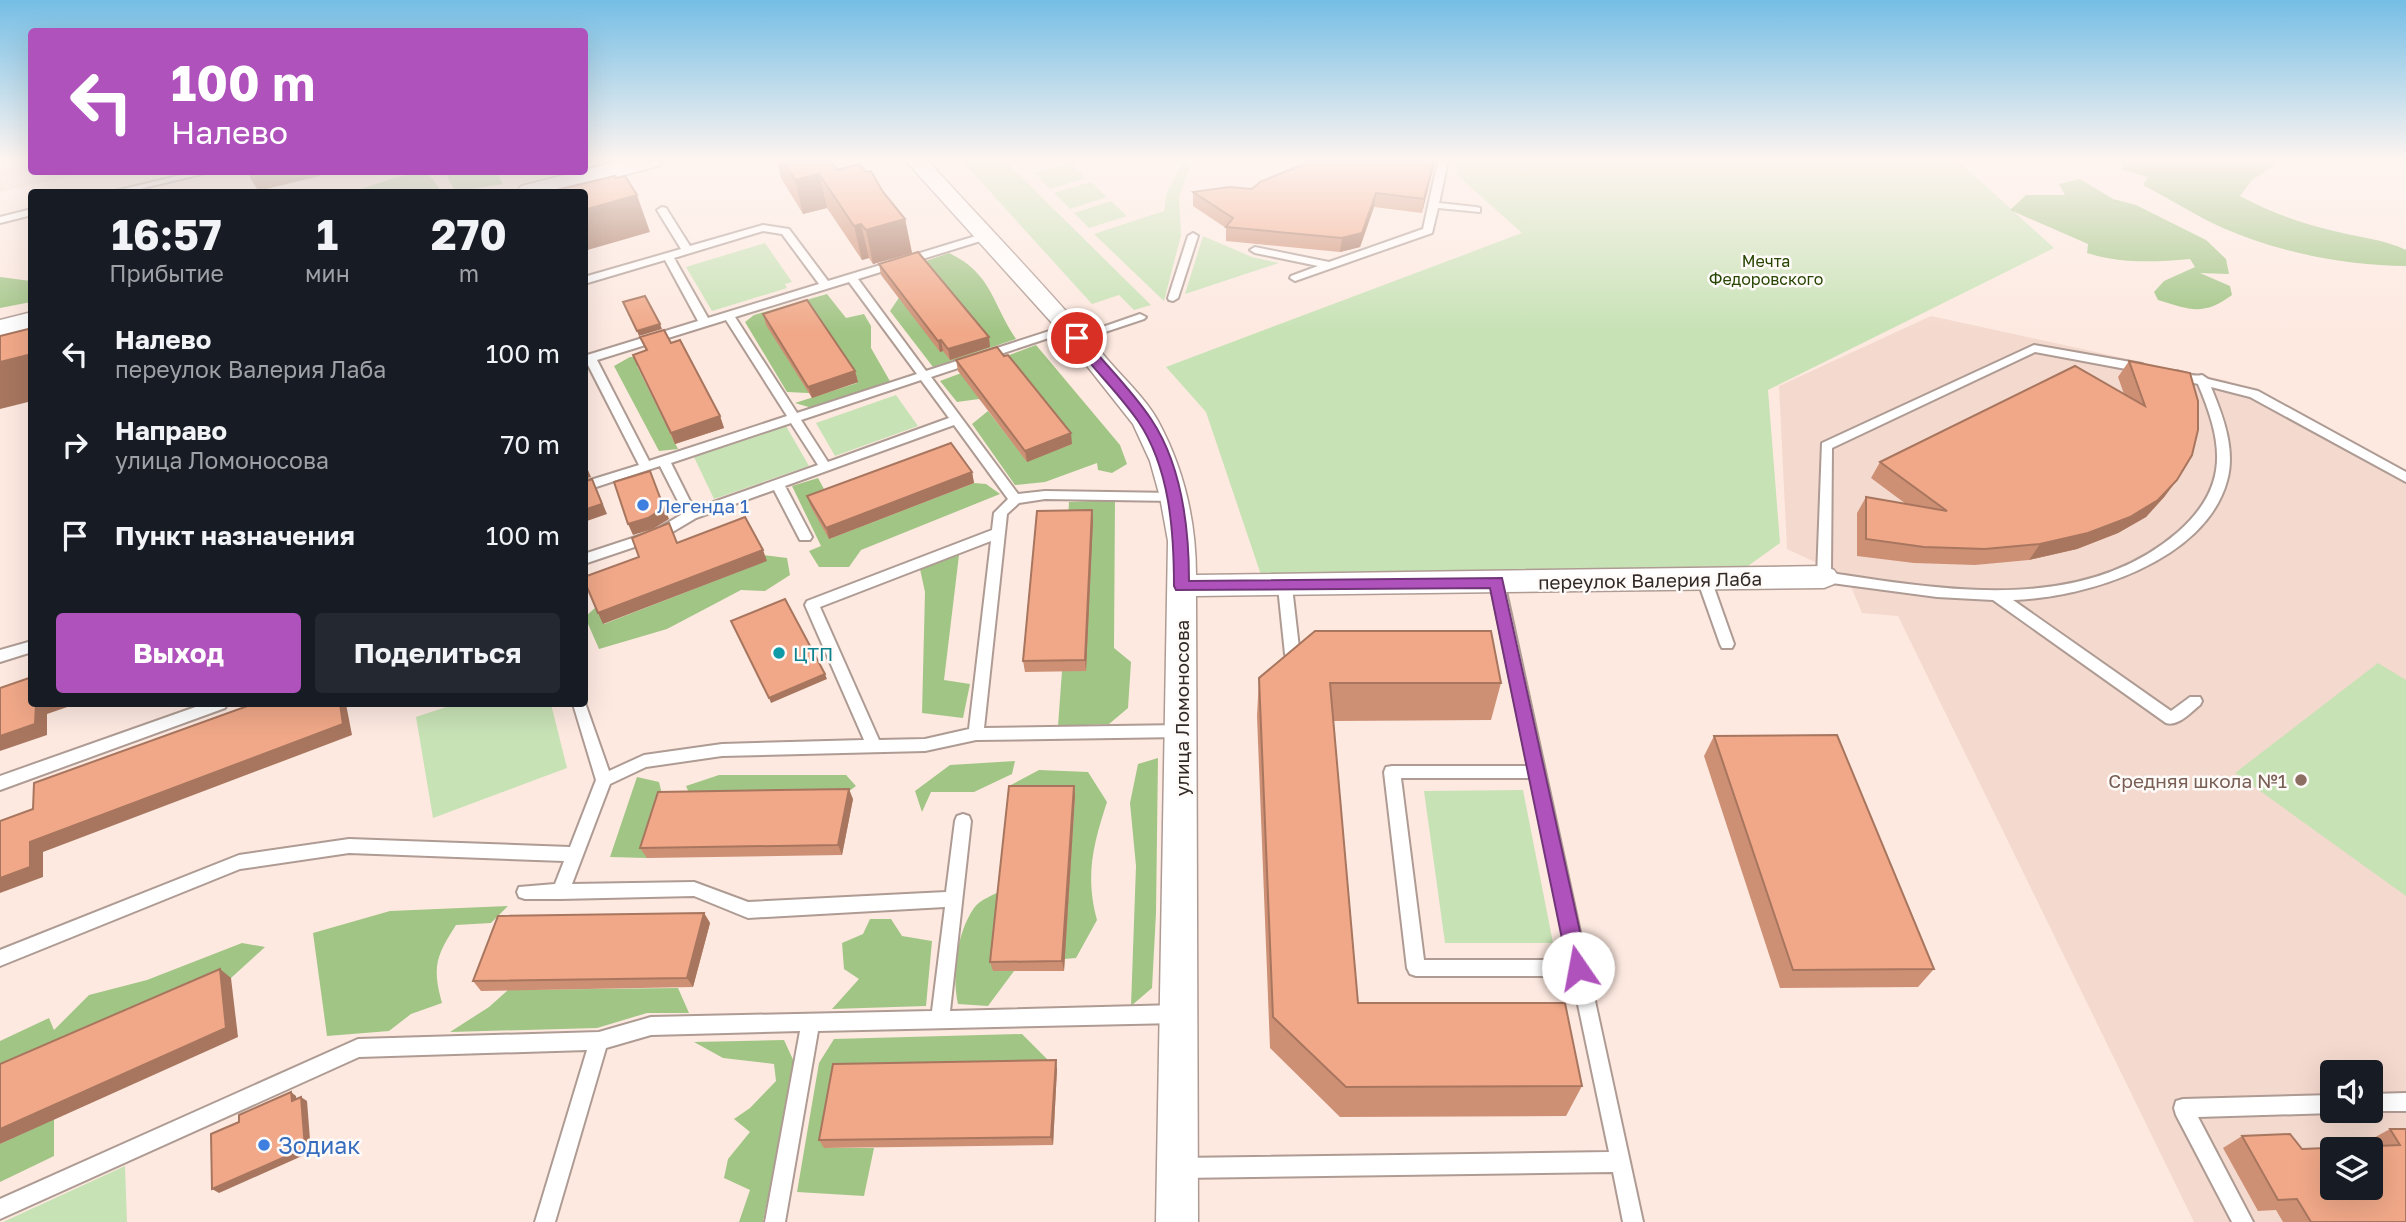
<!DOCTYPE html>
<html lang="ru">
<head>
<meta charset="utf-8">
<style>
  body { margin:0; font-family:"Golos Text",sans-serif; background:#242831; color:#f1f3f6; height:100vh; display:flex; flex-direction:column; font-size:26px; white-space:nowrap }
  * { box-sizing:border-box; margin:0 }
  p { font-size:23px; color:#9ea1a6 }
  .icon { flex:none; width:38px; height:38px; fill:none; stroke:currentColor; stroke-width:2; stroke-linecap:round; stroke-linejoin:round }
  .map { position:relative; flex:1; overflow:hidden }
  .sheet { position:absolute; left:28px; top:189px; width:560px; height:518px; display:flex; flex-direction:column; background:#171b24; border-radius:7px; box-shadow:0 7px 28px #0002 }
  .sheet>* { flex:none }
  .banner { position:absolute; left:28px; top:28px; width:560px; height:147px; border-radius:7px; box-shadow:0 7px 28px #0002; background:#b052bc; color:#fff; overflow:hidden }
  .buttons { position:absolute; left:2320px; top:1060px; display:grid; gap:14px }
  .buttons a { display:grid; place-items:center; width:63px; height:63px; border-radius:7px; background:#171b24; box-shadow:0 7px 28px #0002; font-size:35px }
  .pin { position:absolute; display:grid; place-items:center; width:60px; height:60px; color:#fff; margin:-30px; border:4px solid #fff; border-radius:50%; box-shadow:0 2px 7px #0007 }
  .me { position:absolute; width:77px; margin:-38px; rotate:348deg; stroke-linejoin:round; filter:drop-shadow(0 0 5px #0008) }
  .turn { display:flex; align-items:center; gap:24px; height:147px; padding:0 28px; font-size:32px }
  .turn .icon { width:91px; height:91px; stroke-width:2.5 }
  .turn b { display:block; font-size:49px; line-height:60px }
  .eta { display:flex; justify-content:space-evenly; align-items:center; height:119px; text-align:center }
  .eta b { font-size:42px; font-weight:700; line-height:49px }
  .action { display:flex; gap:14px; margin-top:auto; padding:14px 28px }
  .action a { flex:1; height:80px; border-radius:7px; background:#b052bc; color:#fff; font-size:28px; font-weight:700; line-height:80px; text-align:center }
  .action a+a { background:#242831; color:#f1f3f6 }
  ul { padding:0; list-style:none }
  li { display:flex; align-items:center; gap:21px; height:91px; padding:0 28px }
  li div { flex:1 }
  li b { display:block; font-size:26px }
  li em { font-style:normal }
  .map>svg:first-child { display:block }
  .built { fill:#f4d9ce; fill-rule:evenodd }
  .green { fill:#c7e2b5 }
  .forest { fill:#a1c585 }
  .lines { fill:none; stroke-linecap:round; stroke-linejoin:round }
  .service-casing { stroke:#ae9b93; stroke-width:4 }
  .minor-casing { stroke:#ae9b93; stroke-width:3 }
  .tertiary-casing { stroke:#ae9b93; stroke-width:3 }
  .service { fill:#fff; fill-rule:evenodd }
  .minor { fill:#fff; fill-rule:evenodd }
  .tertiary { fill:#fff; fill-rule:evenodd }
  .wall { fill:#ce9075 }
  .shaded-wall { fill:#a8765f }
  .building { fill:#f0a888; stroke:#a8765f; stroke-width:2; fill-rule:evenodd }
  .route { fill:#b052bc; stroke:#72357a; stroke-width:2 }
  .shop-dot { fill:#3f7fe0; stroke:#fefaf8; stroke-width:2.5 }
  .culture-dot { fill:#0f9aa8; stroke:#fefaf8; stroke-width:2.5 }
  .education-dot { fill:#8d6e63; stroke:#fefaf8; stroke-width:2.5 }
  .labels { text-anchor:middle; dominant-baseline:central; stroke-width:5; stroke-linejoin:round; paint-order:stroke }
  .far-park-label { font-size:16px; fill:#254500; stroke:#fefaf8 }
  .shop-label { font-size:19px; fill:#366cbe; stroke:#fefaf8; text-anchor:start }
  .street-label { font-size:19px; fill:#312926; stroke:#fefaf8 }
  .culture-label { font-size:19px; fill:#0d838f; stroke:#fefaf8; text-anchor:start }
  .education-label { font-size:19px; fill:#785e54; stroke:#fefaf8; text-anchor:end }
  .near-shop-label { font-size:23px; fill:#366cbe; stroke:#fefaf8; text-anchor:start }
</style>
</head>
<body>
<div class="map">
<svg width="2406" height="1222" viewBox="0 0 2406 1222">
  <rect width="100%" height="100%" fill="#fde9e0"/>
  <g class="built">
    <path d="M0,161H31L32,172H88L0,192Z"/>
    <path d="M1931,316L2228,381L2406,480V1222H2194L1898,616L1862,613L1847,577L1787,549L1779,386ZM2333,1073H2371V1111H2333ZM2333,1150H2371V1188H2333Z"/>
  </g>
  <g class="green">
    <path d="M962,161H1005L1151,305L1134,310L1119,295L1092,304Z"/>
    <path d="M1177,161H1187L1191,164L1179,196L1181,235L1164,301L1094,234L1164,211L1167,192L1182,165Z"/>
    <path d="M1458,161H1958L2054,248L1768,390L1780,543L1748,566L1261,575L1206,412L1166,367L1522,233L1456,174Z"/>
    <path d="M1070,162L1086,178L1050,189L1034,173Z"/>
    <path d="M1091,182L1107,197L1070,209L1054,193Z"/>
    <path d="M1111,201L1127,216L1089,228L1074,213Z"/>
    <path d="M1203,236L1252,257L1279,263L1185,294Z"/>
    <path d="M765,243L792,282L785,284L787,288L712,311L686,267Z"/>
    <path d="M896,395L918,426L835,456L816,423Z"/>
    <path d="M786,426L809,466L714,499L694,457Z"/>
    <path d="M2378,663L2406,680V896L2235,773Z"/>
    <path d="M455,704H551L567,768L433,818L416,717Z"/>
    <path d="M1523,790L1553,943H1445L1424,791Z"/>
    <path d="M125,1166L127,1222H3Z"/>
  </g>
  <g class="forest">
    <path d="M2123,161H2274L2272,167L2252,180L2240,196C2271,213 2304,224 2338,232C2362,238 2383,239 2406,250V266C2343,265 2281,253 2223,228C2196,216 2170,199 2143,185L2148,177L2122,170Z"/>
    <path d="M427,172L442,192H351L401,176Z"/>
    <path d="M445,172H497L503,184L455,192Z"/>
    <path d="M2080,179L2113,199L2136,205L2206,240L2226,259L2229,274L2200,273L2230,286L2232,295C2204,316 2190,310 2158,300L2154,292L2164,281L2195,267L2190,259C2154,262 2122,264 2087,253L2088,244L2010,210L2026,195H2065L2059,184Z"/>
    <path d="M949,253C992,273 992,304 1016,339L933,367L890,311L923,262Z"/>
    <path d="M0,277L31,281V302L0,308Z"/>
    <path d="M827,294L846,318L864,314L871,326V348L891,383L812,408L795,403L857,383L808,393L787,392L745,322L754,315Z"/>
    <path d="M1036,345L1120,445L1127,464L1112,473L1098,470L1097,463L1045,482L1015,485L972,424L988,411L1027,461L1072,444L979,399L957,402L940,381Z"/>
    <path d="M676,354L637,366L678,449L659,451L614,366L630,357Z"/>
    <path d="M818,478L830,500L829,539L974,483L986,484L1000,494L861,550L849,567H819L809,551L821,546L792,486Z"/>
    <path d="M1115,500L1114,648L1131,662L1128,708L1109,724L1058,726L1062,671H1085L1068,521L1069,502Z"/>
    <path d="M763,555L787,558L790,575L765,591L741,590L667,629L599,649L585,617L596,607L604,624L766,561Z"/>
    <path d="M959,555L944,680L970,684L963,718L922,713L925,592L920,569Z"/>
    <path d="M1158,758L1156,913L1152,988L1131,1006L1136,866L1130,803L1138,764Z"/>
    <path d="M1015,761L1012,774L974,792H931L922,812L915,791L950,765Z"/>
    <path d="M1039,770L1088,772L1107,802C1093,845 1085,876 1097,920L1076,958L1064,959L1075,797H1012L1009,786Z"/>
    <path d="M719,775H846L856,786L837,800L693,802L686,786Z"/>
    <path d="M637,777L659,782L664,802L647,858L610,857Z"/>
    <path d="M1002,890L1014,971L988,1006L958,1004C952,975 956,934 974,908C979,900 994,895 1002,890Z"/>
    <path d="M508,906L491,923L456,925C436,956 432,967 442,1003L411,1014L389,1031L327,1036L313,933L390,911Z"/>
    <path d="M870,919H891L902,936L932,941L926,1006L832,1009L859,979L844,969L842,943L863,934Z"/>
    <path d="M242,943L265,947L231,978L0,1079V1041L49,1018L54,1030L89,995L147,980Z"/>
    <path d="M678,988L689,1013H647L597,1028L450,1032L489,1007L508,990Z"/>
    <path d="M1022,1034L1057,1069L837,1072L824,1148H874L864,1196L797,1192L819,1063L834,1039Z"/>
    <path d="M784,1040L795,1064L763,1222H739L750,1190L724,1178L728,1159L750,1132L734,1119L750,1108L776,1081L774,1064L723,1058L694,1042Z"/>
    <path d="M54,1119V1156L0,1182V1144Z"/>
  </g>
  <g class="lines">
    <g class="service-casing">
      <g id="service">
        <path d="M1438,161H1448L1439,203L1476,207L1480,208V212L1438,208L1432,233L1295,281L1290,278L1291,276L1318,266L1255,253L1250,250L1255,247L1329,262L1423,229Z"/>
        <path d="M194,172H210L127,192H111Z"/>
        <path d="M662,207L666,208L690,246L763,225L789,229L828,281L979,235H987V239L858,279L926,371L1065,326H1073V330L931,377L1018,494L1045,491L1174,493L1180,497L1174,501L1045,499L1019,503L1007,514L984,728L1182,725L1187,727L1190,731L1187,735L1182,737L976,740L925,751L722,756L646,767L610,784L572,884L694,882L748,902L946,892L955,821L957,816L963,814L969,816L971,821L950,1011L1177,1005L1183,1008L1186,1014L1183,1020L1177,1023L818,1031L785,1222H765L800,1031L651,1035L606,1048L555,1222H535L587,1050L359,1057L0,1219V1199L358,1039L599,1032L651,1017L932,1011L945,907L748,918L694,896L560,899H525L519,897L517,892L519,887L555,884L564,861L349,853L240,869L0,966V950L239,855L349,839L570,847L596,780L573,704H584V700L609,771L644,755L722,744L864,740L805,605L807,601L992,530L994,513L1008,499L954,425L785,486L812,537L810,540H800L774,490L696,518L664,537L584,564V554L654,531L684,513L660,466L584,491V482L639,465L587,363H584V356L698,321L665,260L584,284V277L681,249L657,210ZM763,231L782,234L819,284L708,318L674,258ZM849,282L917,374L797,413L735,317ZM726,320L787,416L649,461L597,360ZM921,380L949,418L828,462L801,420ZM791,423L818,465L694,509L671,463ZM991,541L969,729L925,739L879,740L820,607Z"/>
        <path d="M32,209V215L0,223V217Z"/>
        <path d="M1193,233L1198,236L1178,298L1173,301L1169,300L1168,298L1188,236Z"/>
        <path d="M1140,314L1146,317L1144,319L1081,340L1077,341L1071,338Z"/>
        <path d="M2034,345L2142,364L2148,368L2142,372L2035,352L1832,448L1831,573C1944,590 2082,615 2178,532C2230,486 2223,443 2198,384L2169,377V371C2180,369 2191,378 2202,375L2208,379L2258,391L2406,472V482L2250,397L2211,387C2223,416 2236,450 2227,481C2205,561 2086,598 2013,600L2171,711L2190,697H2200L2202,701L2200,705C2191,712 2178,727 2166,723L1993,600L1937,597L1824,582L1817,577L1822,443Z"/>
        <path d="M1704,574L1711,579L1734,644L1732,648H1722L1720,644L1697,579Z"/>
        <path d="M1497,577L1504,582L1643,1222H1623L1613,1172L1179,1178L1172,1175L1169,1168L1172,1161L1179,1158L1609,1152L1572,976H1416L1410,974L1407,968L1384,772L1386,767L1392,766H1528L1490,582ZM1401,778H1531L1569,960H1424Z"/>
        <path d="M1285,582L1292,587L1299,648L1312,650L1314,654L1312,658H1287L1285,654L1278,587Z"/>
        <path d="M32,641V652L0,662V650Z"/>
        <path d="M204,704H227L225,708L0,790V776Z"/>
        <path d="M2406,1093V1111H2368H2371V1094Z"/>
        <path d="M2333,1095V1111H2338L2333,1113L2198,1117L2253,1222H2232L2176,1115L2174,1108L2176,1101L2183,1099Z"/>
      </g>
    </g>
    <g class="minor-casing">
      <path id="minor" d="M906,161H928C988,227 1051,291 1107,359C1124,379 1146,399 1158,421C1184,469 1196,521 1196,575L1824,566L1834,570L1839,577L1834,584L1824,588L1196,596L1198,1222H1156L1168,541L1160,497L1150,461L1133,424L1061,333Z"/>
    </g>
    <g class="tertiary-casing">
      <g id="tertiary">
        <path d="M619,161H662L659,166L559,192H517L521,186Z"/>
        <path d="M32,312V330L0,338V320Z"/>
      </g>
    </g>
    <use href="#service" class="service"/>
    <use href="#minor" class="minor"/>
    <use href="#tertiary" class="tertiary"/>
  </g>
  <g class="wall">
    <path d="M777,161H831L837,170L883,192L905,219L912,253L873,264L869,258L862,260L827,208L803,214L781,178Z"/>
    <path d="M1434,165L1422,213L1374,207L1360,247L1340,252L1226,241V228L1193,206V192L1252,189Z"/>
    <path d="M879,264L990,347L950,360L943,351L940,352L881,275Z"/>
    <path d="M763,314L855,371L858,382L812,398L766,325Z"/>
    <path d="M640,337L671,343L720,416L724,428L675,444L633,355L646,351Z"/>
    <path d="M956,360L1072,444L1027,462L958,371Z"/>
    <path d="M2129,361L2190,373L2165,496L2146,517L2118,533L2077,549L2029,560L1975,565L1914,563L1857,556V513L1866,497L1906,504L1871,478L1880,462L2124,394L2118,377Z"/>
    <path d="M972,472L974,483L829,539L811,507L807,496Z"/>
    <path d="M1092,510L1093,521L1086,671L1025,672L1023,661Z"/>
    <path d="M1259,678L1501,683L1491,720L1333,721L1358,1003L1582,1086L1566,1116L1340,1117L1270,1048L1257,716Z"/>
    <path d="M1714,736L1934,969L1918,987L1780,988L1704,756Z"/>
    <path d="M1074,786L1075,796L1064,971H993L990,962Z"/>
    <path d="M853,799L842,855L647,858L640,848Z"/>
    <path d="M704,913L710,923L693,987L481,991L473,981Z"/>
    <path d="M1057,1069L1053,1145L824,1148L819,1140Z"/>
    <path d="M2390,1129H2406V1222H2283L2276,1210L2258,1211L2223,1148L2242,1136L2302,1149L2371,1146L2368,1141Z"/>
  </g>
  <g class="shaded-wall">
    <path d="M1434,161H1435L1422,213L1424,199Z"/>
    <path d="M247,172H319L320,176L258,191Z"/>
    <path d="M819,174L827,208L803,214L795,180Z"/>
    <path d="M1376,193L1374,207L1360,247L1340,252L1342,238Z"/>
    <path d="M637,195L650,232L584,251V210Z"/>
    <path d="M905,219L912,253L873,264L866,230Z"/>
    <path d="M861,224L869,258L862,260L854,226Z"/>
    <path d="M660,324L662,329L639,336L637,331Z"/>
    <path d="M989,337L990,347L950,360L948,349Z"/>
    <path d="M941,340L943,351L940,352L938,341Z"/>
    <path d="M32,354V401L0,409V362Z"/>
    <path d="M855,371L858,382L812,398L808,387Z"/>
    <path d="M720,416L724,428L675,444L671,433Z"/>
    <path d="M1071,433L1072,444L1027,462L1025,451Z"/>
    <path d="M584,461L591,477L584,479Z"/>
    <path d="M650,471L669,519L653,529L633,535L628,524Z"/>
    <path d="M972,472L974,483L829,539L826,528Z"/>
    <path d="M2177,480L2165,496L2146,517L2118,533L2077,549L2029,560L2040,544Z"/>
    <path d="M597,490L607,514L584,522V510Z"/>
    <path d="M1092,510L1093,521L1086,671L1085,660Z"/>
    <path d="M763,550L767,561L603,624L598,613Z"/>
    <path d="M825,674L827,679L771,703L769,698Z"/>
    <path d="M36,704H76L47,714V735L0,751V736Z"/>
    <path d="M340,704H346L352,735L43,852V877L0,893V878L30,842Z"/>
    <path d="M1074,786L1075,796L1064,971L1062,961Z"/>
    <path d="M849,789L853,799L842,855L838,845Z"/>
    <path d="M704,913L710,923L693,987L687,978Z"/>
    <path d="M220,969L231,978L238,1037L0,1144V1129Z"/>
    <path d="M1056,1060L1057,1069L1053,1145L1051,1137Z"/>
    <path d="M291,1092L296,1096L297,1105L292,1101Z"/>
    <path d="M301,1097L307,1101L311,1152L219,1193L212,1189Z"/>
  </g>
  <g class="building">
    <path d="M783,161H831L837,170L859,164L866,172L871,171L883,192L905,219L866,230L861,224L854,226L819,174L795,180Z"/>
    <path d="M1307,161H1434L1424,199L1376,193L1362,233L1342,238L1226,227L1233,218L1193,192L1229,187L1252,189L1260,182L1302,165Z"/>
    <path d="M615,176L616,178L625,176L637,195L584,210V192H548Z"/>
    <path d="M918,252L989,337L948,349L941,340L938,341L879,264Z"/>
    <path d="M645,296L660,324L637,331L623,302Z"/>
    <path d="M807,300L855,371L808,387L763,314Z"/>
    <path d="M32,328V354L0,362V336Z"/>
    <path d="M664,330L671,343L680,340L720,416L671,433L633,355L647,350L640,337Z"/>
    <path d="M997,347L1004,356L1008,355L1071,433L1025,451L956,360Z"/>
    <path d="M2129,361L2190,373L2198,401V430L2192,455L2177,480L2158,500L2130,517L2088,533L2040,544L1985,549L1924,547L1866,539V497L1947,511L1880,462L2075,366L2145,406Z"/>
    <path d="M951,443L972,472L826,528L807,496Z"/>
    <path d="M650,471L664,508L648,518L628,524L614,482Z"/>
    <path d="M592,479L602,504L584,510V482Z"/>
    <path d="M1092,510L1085,660L1023,661L1037,511Z"/>
    <path d="M745,517L763,550L598,613L584,580V577L639,557L632,538L669,523L677,543Z"/>
    <path d="M785,599L825,674L769,698L731,621Z"/>
    <path d="M1315,631H1491L1501,683H1330L1358,1003H1565L1582,1086L1346,1087L1273,1017L1259,678Z"/>
    <path d="M32,677V704H36L35,724L0,736V688Z"/>
    <path d="M253,704H340L343,724L30,842V867L0,878V821L33,809L34,783Z"/>
    <path d="M1837,735L1934,969L1793,970L1714,736Z"/>
    <path d="M1009,786H1074L1062,961L990,962Z"/>
    <path d="M849,789L838,845L640,848L658,792Z"/>
    <path d="M704,913L687,978L473,981L498,916Z"/>
    <path d="M220,969L226,1028L0,1129V1064Z"/>
    <path d="M1056,1060L1051,1137L819,1140L833,1064Z"/>
    <path d="M291,1092L292,1101L301,1097L305,1148L212,1189L211,1134L239,1122V1115Z"/>
    <path d="M2390,1129H2406V1222H2311L2297,1199L2278,1200L2242,1136L2290,1134L2302,1149L2400,1145ZM2333,1150H2371V1188H2333Z"/>
  </g>
  <linearGradient id="sky" x2="0" y2="1"><stop stop-color="#75bee5"/><stop offset="0.48" stop-color="#fef5f1"/><stop offset="1" stop-color="#fef5f1" stop-opacity="0"/></linearGradient>
  <rect width="2406" height="332" fill="url(#sky)"/>
  <path class="route" d="M1077,334L1081,335C1104,363 1131,389 1151,419C1182,465 1189,526 1189,581L1502,578L1588,968L1585,974L1578,977L1571,974L1568,968L1490,588L1176,590L1174,586C1174,532 1170,468 1138,421C1118,392 1091,367 1070,338Z"/>
  <g class="shop-dot">
    <circle cx="643" cy="505" r="7"/>
    <circle cx="264" cy="1145" r="7"/>
  </g>
  <circle class="culture-dot" cx="779" cy="653" r="7"/>
  <circle class="education-dot" cx="2301" cy="780" r="7"/>
  <g class="labels">
    <g class="far-park-label">
      <text x="1766" y="261">Мечта<tspan x="1766" dy="18">Федоровского</tspan></text>
    </g>
    <g class="shop-label">
      <text x="657" y="505">Легенда 1</text>
    </g>
    <g class="street-label">
      <text transform="translate(1650 580) rotate(-1)">переулок Валерия Лаба</text>
      <text transform="translate(1181 708) rotate(-90)">улица Ломоносова</text>
    </g>
    <g class="culture-label">
      <text x="793" y="653">ЦТП</text>
    </g>
    <g class="education-label">
      <text x="2287" y="780">Средняя школа №1</text>
    </g>
    <g class="near-shop-label">
      <text x="278" y="1145">Зодиак</text>
    </g>
  </g>
</svg>
<div class="buttons">
<a><svg class="icon" aria-label="sound" viewBox="0 0 24 24"><path d="M4 9h4l5-4v14l-5-4H4zM17 9q2 3 0 6"/></svg></a>
<a><svg class="icon" aria-label="layers" viewBox="0 0 24 24"><path d="M12 4l9 5-9 5-9-5zM3 14l9 5 9-5"/></svg></a>
</div>
<div class="pin" style="left:1077px;top:338px;background:#d93025"><svg class="icon" aria-label="arrive" viewBox="0 0 24 24"><path d="M6 21V4h12l-3 4 3 4H6"/></svg></div>
<svg class="me" style="left:1578px;top:968px" viewBox="-20 -20 40 40"><circle r="19" fill="#fff"/><path d="M0-13L10 11 0 6-10 11z" fill="#b052bc"/></svg>
<div class="banner">
<div class="turn"><svg class="icon" aria-label="left" viewBox="0 0 24 24"><path d="M17 20v-9H6M10 6l-5 5 5 5"/></svg><div><b>100 m</b>Налево</div></div>
</div>
<section class="sheet">
<div class="eta">
<div><b>16:57</b><p>Прибытие</p></div>
<div><b>1</b><p>мин</p></div>
<div><b>270</b><p>m</p></div>
</div>
<ul>
<li><svg class="icon" aria-label="left" viewBox="0 0 24 24"><path d="M17 20v-9H6M10 6l-5 5 5 5"/></svg><div><b>Налево</b><p>переулок Валерия Лаба</p></div><em>100 m</em></li>
<li><svg class="icon" aria-label="right" viewBox="0 0 24 24"><path d="M7 20v-9h11M14 6l5 5-5 5"/></svg><div><b>Направо</b><p>улица Ломоносова</p></div><em>70 m</em></li>
<li><svg class="icon" aria-label="arrive" viewBox="0 0 24 24"><path d="M6 21V4h12l-3 4 3 4H6"/></svg><div><b>Пункт назначения</b></div><em>100 m</em></li>
</ul>
<div class="action"><a>Выход</a><a>Поделиться</a></div>
</section>
</div>
</body>
</html>
